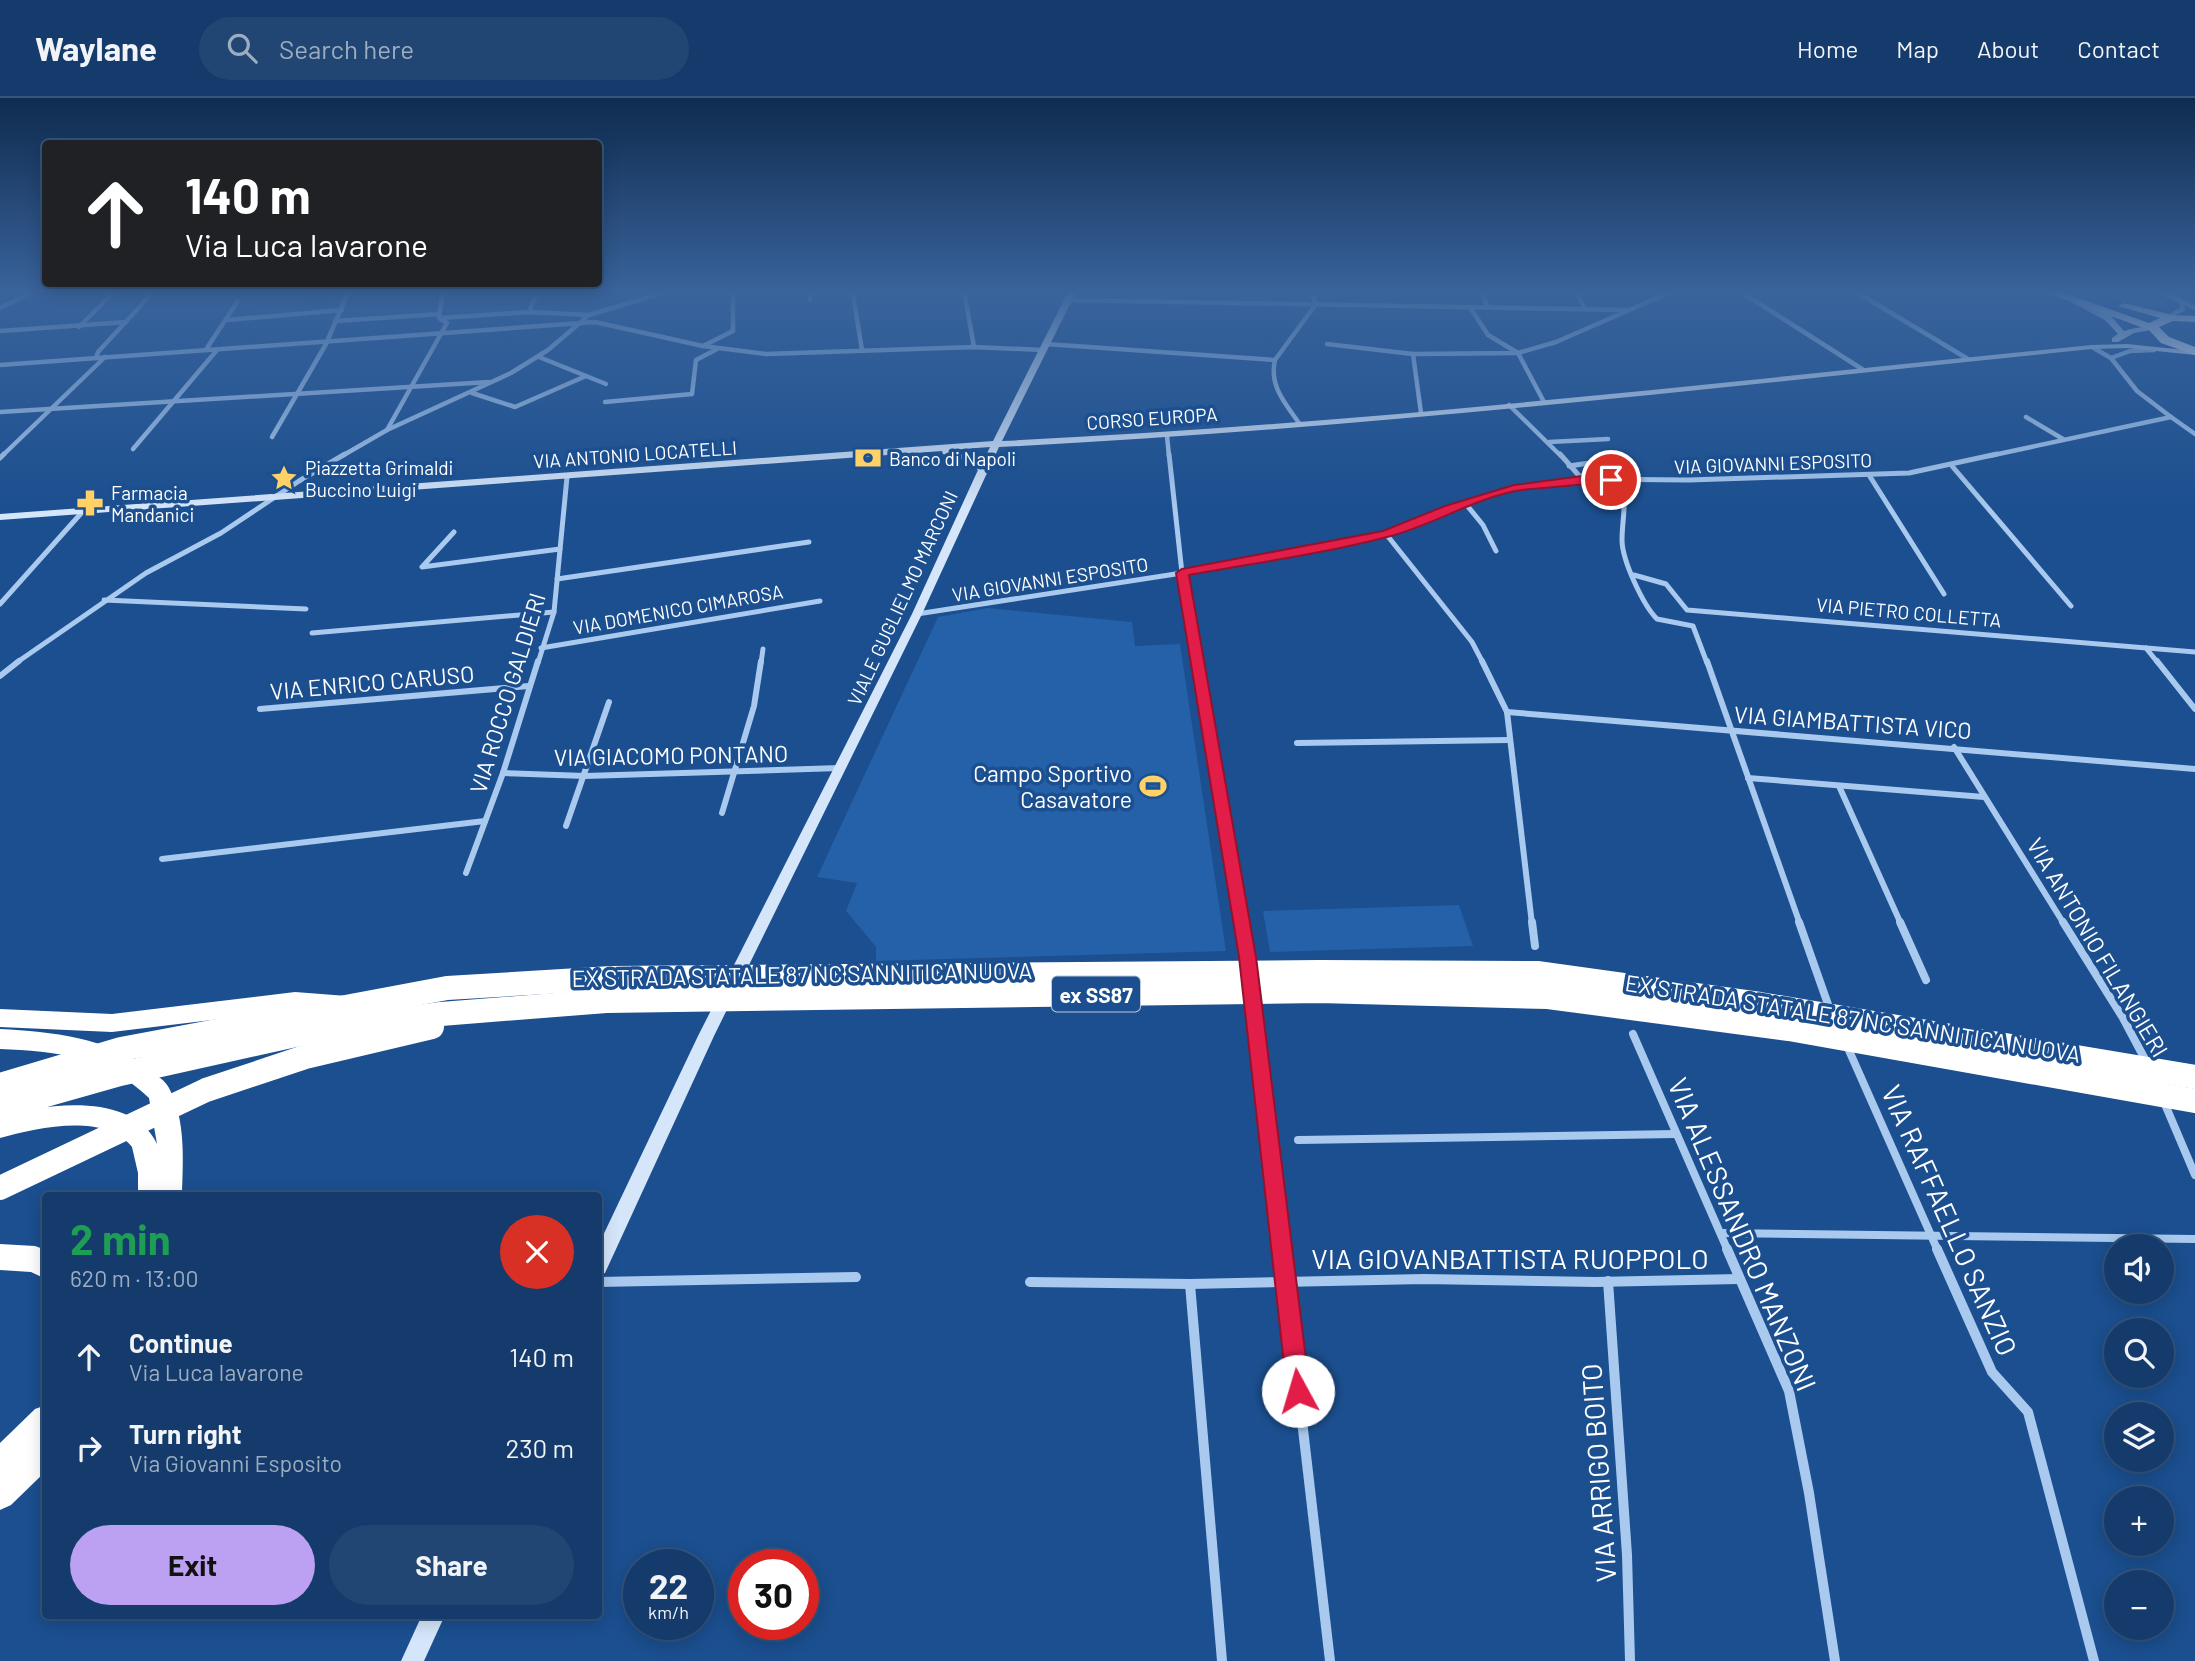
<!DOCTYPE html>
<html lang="en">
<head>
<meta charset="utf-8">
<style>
  body { margin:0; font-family:Barlow,sans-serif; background:#214673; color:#f1f3f6; height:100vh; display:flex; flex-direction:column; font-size:26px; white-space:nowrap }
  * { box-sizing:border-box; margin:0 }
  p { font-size:23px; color:#9dadc1 }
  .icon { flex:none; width:38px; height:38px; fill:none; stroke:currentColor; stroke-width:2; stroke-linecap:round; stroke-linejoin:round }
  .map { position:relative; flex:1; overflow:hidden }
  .details { position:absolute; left:42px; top:1094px; width:560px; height:427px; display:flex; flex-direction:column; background:#143b6b; border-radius:7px; box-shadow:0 4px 18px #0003,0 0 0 2px #33557e }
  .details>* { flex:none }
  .guide { position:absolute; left:42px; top:42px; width:560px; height:147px; border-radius:7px; box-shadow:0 4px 18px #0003,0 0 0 2px #33557e; background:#202124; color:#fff; overflow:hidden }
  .fabs { position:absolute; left:2104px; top:1136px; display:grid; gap:14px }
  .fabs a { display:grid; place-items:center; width:70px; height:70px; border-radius:50%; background:#143b6b; box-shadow:0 4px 18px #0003,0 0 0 2px #33557e; font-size:35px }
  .speed { position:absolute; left:623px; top:1451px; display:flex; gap:14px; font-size:35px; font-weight:700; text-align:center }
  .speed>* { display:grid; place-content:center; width:91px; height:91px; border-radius:50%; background:#143b6b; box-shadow:0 4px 18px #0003,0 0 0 2px #33557e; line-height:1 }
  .speed small { font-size:18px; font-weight:400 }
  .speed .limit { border:10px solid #d22; background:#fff; color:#111 }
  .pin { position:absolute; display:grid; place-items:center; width:60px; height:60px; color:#fff; margin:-30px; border:4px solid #fff; border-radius:50%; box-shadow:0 2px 7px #0007 }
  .me { position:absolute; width:77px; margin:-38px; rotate:354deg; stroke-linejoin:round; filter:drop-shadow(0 0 5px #0008) }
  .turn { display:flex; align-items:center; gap:24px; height:147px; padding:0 28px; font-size:32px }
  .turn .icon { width:91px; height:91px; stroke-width:2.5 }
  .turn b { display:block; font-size:49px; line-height:60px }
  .round { display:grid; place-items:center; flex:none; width:74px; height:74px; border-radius:37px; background:#214673 }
  .headline { display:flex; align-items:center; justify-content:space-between; height:119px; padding:0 28px }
  h1 { font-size:42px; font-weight:700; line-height:52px; color:#1e9e55 }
  .cta { display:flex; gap:14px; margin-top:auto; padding:14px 28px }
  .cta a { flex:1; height:80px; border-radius:42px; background:#bca0f2; color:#111; font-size:28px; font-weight:700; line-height:80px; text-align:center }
  .cta a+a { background:#214673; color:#f1f3f6 }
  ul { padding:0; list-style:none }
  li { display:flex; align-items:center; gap:21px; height:91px; padding:0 28px }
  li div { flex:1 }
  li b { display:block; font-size:26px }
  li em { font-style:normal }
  header { display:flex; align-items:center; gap:42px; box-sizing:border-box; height:98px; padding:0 35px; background:#143b6b; border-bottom:2px solid #33557e }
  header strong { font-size:33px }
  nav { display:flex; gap:38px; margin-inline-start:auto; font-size:24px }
  .search { width:490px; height:63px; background:#214673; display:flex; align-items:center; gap:18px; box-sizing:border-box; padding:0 24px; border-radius:38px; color:#9dadc1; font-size:26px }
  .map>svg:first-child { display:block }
  .green { fill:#2461a8 }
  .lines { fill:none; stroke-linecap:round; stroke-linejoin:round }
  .street-far4 { stroke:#a9c9ee; stroke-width:4.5 }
  .street-far3 { stroke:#a9c9ee; stroke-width:5 }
  .street-far2 { stroke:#a9c9ee; stroke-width:6 }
  .street-far1 { stroke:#a9c9ee; stroke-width:8 }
  .street { stroke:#a9c9ee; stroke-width:10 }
  .secondary { fill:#d6e6fa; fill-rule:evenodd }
  .highway { fill:#fff; fill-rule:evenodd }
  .highway-bridge { stroke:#fff; stroke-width:24 }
  .wall { fill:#245895 }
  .shaded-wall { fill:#1d4779 }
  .route { fill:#e11d48; stroke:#92132f; stroke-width:2 }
  .labels { text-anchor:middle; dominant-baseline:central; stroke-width:7; stroke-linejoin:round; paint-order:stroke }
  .far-street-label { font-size:19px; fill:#fff; stroke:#1b4f8f }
  .far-poi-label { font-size:19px; fill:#fff; stroke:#1b4f8f; text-anchor:start }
  .shield { fill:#1b4f8f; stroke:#bbcadd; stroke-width:2 }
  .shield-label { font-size:21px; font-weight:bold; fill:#fff }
  .street-label { font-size:23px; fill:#fff; stroke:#1b4f8f }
  .poi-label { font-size:23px; fill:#fff; stroke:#1b4f8f; text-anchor:end }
  .near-street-label { font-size:28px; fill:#fff; stroke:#1b4f8f }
</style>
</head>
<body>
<header>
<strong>Waylane</strong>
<div class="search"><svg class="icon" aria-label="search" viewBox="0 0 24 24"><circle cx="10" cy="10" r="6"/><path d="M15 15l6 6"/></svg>Search here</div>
<nav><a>Home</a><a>Map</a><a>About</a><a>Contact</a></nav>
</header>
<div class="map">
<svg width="2195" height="1563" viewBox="0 0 2195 1563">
  <rect width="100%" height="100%" fill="#1b4f8f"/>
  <g class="green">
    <path d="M122,192H147L118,224L86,227Z"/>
    <path d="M2086,192C2112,192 2148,186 2168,206C2152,217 2105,198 2086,192Z"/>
    <path d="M988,510L1132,524L1135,548L1180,546L1226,853L876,863V849L846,813L857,785L817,779L938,519Z"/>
    <path d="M1459,807L1473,848L1270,854L1263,813Z"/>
  </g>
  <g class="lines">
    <g class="street-far4">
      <path d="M809,192L810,202"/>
      <path d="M964,192L974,249"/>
      <path d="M1480,192L1488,209"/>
      <path d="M1575,192L1585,210"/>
      <path d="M1738,192L1862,271"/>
      <path d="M1853,192L1968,261"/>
      <path d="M2156,192L2195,210"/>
      <path d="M853,196L862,252"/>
      <path d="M1069,202L1629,212"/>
      <path d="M1470,209L1488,237L1518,255L1544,304"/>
      <path d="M0,210L36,192"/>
      <path d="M529,214L538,192"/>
      <path d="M440,220L529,214L589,217"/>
      <path d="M2176,220L2173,216L2183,211L2181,203"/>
      <path d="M227,222L342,212"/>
      <path d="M335,223L440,216"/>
      <path d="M79,229L116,192"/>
      <path d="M0,233L126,224"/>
      <path d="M1046,246L1275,262"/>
      <path d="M1327,246L1413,256L1518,255L1556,244L1675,192"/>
      <path d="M703,248L733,233V192"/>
      <path d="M207,250L245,192"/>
      <path d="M1413,256L1421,315"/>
      <path d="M539,259L606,286"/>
      <path d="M96,260L98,254L155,192"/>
      <path d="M2111,260L2130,253L2154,252"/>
      <path d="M0,267L595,224L703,248L766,256L974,249L1043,252"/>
      <path d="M472,295L515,309L586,278"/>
      <path d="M605,304L692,296L696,262L717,251"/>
      <path d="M1509,307L1561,358"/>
      <path d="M0,314L489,284"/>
      <path d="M2026,319L2063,341"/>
      <path d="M2171,319L2195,336"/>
      <path d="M1299,325C1285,305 1269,288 1275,262L1316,206L1310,192"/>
      <path d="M387,332L447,225L439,220L443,192"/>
      <path d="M1167,338L1169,358"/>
      <path d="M272,339L326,246L349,192"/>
      <path d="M1549,344L1608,341"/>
      <path d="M133,351L217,252"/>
      <path d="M2,358L105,259"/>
      <path d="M342,358L387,332L511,275L548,252L589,217L672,192"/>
      <path d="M1989,358L2171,319L2137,293L2111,260L2092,249"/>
    </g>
    <g class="street-far3">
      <path d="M1169,356L1182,475L1197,565"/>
      <path d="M1560,356L1582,381"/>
      <path d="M0,360L4,356"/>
      <path d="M1569,368L1617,361"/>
      <path d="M1952,368L2071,508"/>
      <path d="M1869,377L1944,496"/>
      <path d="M1620,382C1628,402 1622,421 1622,442C1622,462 1643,507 1657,521L1693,528L1707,565"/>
      <path d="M1465,405L1483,427L1496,453"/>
      <path d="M454,434L422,469L560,451"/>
      <path d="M1386,436L1472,544L1483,565"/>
      <path d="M1634,477L1666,486L1687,512L2195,554"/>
      <path d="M557,481L809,444"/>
      <path d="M104,502L306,511"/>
      <path d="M0,506L84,412"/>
      <path d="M917,516L1182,475L1386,436L1449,410L1517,389L1582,381L1689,382L1909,375L1997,356"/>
      <path d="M312,535L554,514"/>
      <path d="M541,550L820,503"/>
      <path d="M2146,550L2158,565"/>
      <path d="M16,565L146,475L221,435L299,383L345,356"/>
      <path d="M538,565L554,514L567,379"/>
      <path d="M761,565L763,551"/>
    </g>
    <g class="street-far2">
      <path d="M1197,563L1241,826"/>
      <path d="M1482,563L1507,614L1532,826"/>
      <path d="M1707,563L1800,826"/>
      <path d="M2157,563L2195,611"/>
      <path d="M0,578L19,563"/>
      <path d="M260,611L529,588"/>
      <path d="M1507,614L2195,671"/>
      <path d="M1297,645L1509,642"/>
      <path d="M1954,649L2064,826"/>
      <path d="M503,675L585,678L840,670"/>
      <path d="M1748,680L1984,699"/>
      <path d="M1839,688L1901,826"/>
      <path d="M722,715L754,608L761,563"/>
      <path d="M566,728L609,604"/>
      <path d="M162,761L485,723"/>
      <path d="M466,775L503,675L538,563"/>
    </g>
    <g class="street-far1">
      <path d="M1241,824L1249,870"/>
      <path d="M1532,824L1535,848"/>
      <path d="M1799,824L1830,912"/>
      <path d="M1900,824L1926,882"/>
      <path d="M2063,824L2123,920L2148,967"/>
      <path d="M1253,899L1282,1153"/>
      <path d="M1633,936L1728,1153"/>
      <path d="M1847,948L1938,1153"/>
      <path d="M2164,1004L2195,1077"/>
      <path d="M1298,1042L1676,1036"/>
      <path d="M1721,1135L2195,1141"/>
    </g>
    <g class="street">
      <path d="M1282,1151L1330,1563"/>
      <path d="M1727,1151L1789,1293L1809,1395L1835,1563"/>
      <path d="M1937,1151L1992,1274L2028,1314L2094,1563"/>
      <path d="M1608,1183L1627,1457L1630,1563"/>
      <path d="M598,1184L856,1179"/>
      <path d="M1030,1184L1190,1186L1424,1181L1595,1184L1739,1181"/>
      <path d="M1190,1186L1222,1563"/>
    </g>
    <g class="secondary">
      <path d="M1069,192H1077L1002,343C1366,326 1729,283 2092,247L2127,246L2195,253V257L2127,250L2092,251C1728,288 1364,331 999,349L922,516L714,938L605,1175L598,1178V1148L698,938L912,516L978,372L968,363L943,356L942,353L0,422V416L993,343ZM990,349L982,366L974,359L949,352Z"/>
      <path d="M2072,199L2111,218L2124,233C2134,230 2148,226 2157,231L2134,235L2118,244H2112V240L2118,236L2105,222L2069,203L2068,201Z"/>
      <path d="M422,1517H445L424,1563H401Z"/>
    </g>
    <g class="highway">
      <path d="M2040,192H2056L2149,225L2160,220L2118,208L2124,205L2173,217L2195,218V224L2173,223L2159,229L2169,239L2195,249V257L2161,245L2149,232Z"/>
      <path d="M295,894L347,898L351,904L347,910L339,913L295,912L112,934L0,929V911L112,916Z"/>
      <path d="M0,931C53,934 106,939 149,972C157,978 165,982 169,990C186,1022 183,1062 182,1097H138V1075L132,1049C105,1014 36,1030 0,1040V1018C45,1006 132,993 157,1046L149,1000C107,959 56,953 0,951Z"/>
      <path d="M0,1146L35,1148L46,1152V1181L31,1174L0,1172Z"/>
      <path d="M46,1307V1373L11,1407L0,1412V1345L35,1311Z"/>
    </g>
    <g class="highway-bridge">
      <path d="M0,987L121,951L447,890L612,880L1319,874L1537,875L1760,906L2195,979"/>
      <path d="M0,1010L120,976L309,934L441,916L606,903L1319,893L1548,899L1789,931L2195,1003"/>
      <path d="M0,1090L206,992L305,959L432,929"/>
    </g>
  </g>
  <path class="wall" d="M234,192H336L326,209L305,210L302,204L242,208Z"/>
  <path class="shaded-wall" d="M308,192H336L326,209L305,210L297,193Z"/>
  <linearGradient id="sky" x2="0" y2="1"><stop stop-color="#0f2b4f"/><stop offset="0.47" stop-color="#39639b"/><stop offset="1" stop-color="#39639b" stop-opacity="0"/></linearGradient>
  <rect width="2195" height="411" fill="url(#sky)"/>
  <path class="route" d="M1582,378H1611L1616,382C1612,385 1536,390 1522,392C1475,399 1433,428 1387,439C1322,456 1255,465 1189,477L1256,859L1310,1293L1306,1301L1298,1304L1290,1301L1287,1293L1239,859L1176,475L1182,471L1383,433L1445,408L1514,387Z"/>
  <defs>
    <g id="bank-bare" transform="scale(2.1)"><path d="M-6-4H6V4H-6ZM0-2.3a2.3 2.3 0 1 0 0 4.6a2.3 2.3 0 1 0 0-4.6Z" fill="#ffd166" stroke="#1b4f8f" stroke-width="2.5" paint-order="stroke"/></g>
    <g id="sight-bare" transform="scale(2.1)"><path d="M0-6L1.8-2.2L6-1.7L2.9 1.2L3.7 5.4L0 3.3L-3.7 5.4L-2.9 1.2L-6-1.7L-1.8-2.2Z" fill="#ffd166" stroke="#1b4f8f" stroke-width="2.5" paint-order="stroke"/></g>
    <g id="pharmacy-bare" transform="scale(2.1)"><path d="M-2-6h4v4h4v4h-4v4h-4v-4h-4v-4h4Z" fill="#ffd166" stroke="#1b4f8f" stroke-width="2.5" paint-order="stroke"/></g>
    <g id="stadium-bare" transform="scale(2.1)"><path d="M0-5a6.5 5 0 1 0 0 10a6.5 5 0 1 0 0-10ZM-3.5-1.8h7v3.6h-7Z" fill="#ffd166" stroke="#1b4f8f" stroke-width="2.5" paint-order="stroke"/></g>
  </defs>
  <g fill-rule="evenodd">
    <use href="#bank-bare" x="868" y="360"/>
    <use href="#sight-bare" x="284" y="380"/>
    <use href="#pharmacy-bare" x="90" y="405"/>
    <use href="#stadium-bare" x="1153" y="688"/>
  </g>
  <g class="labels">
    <g class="far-street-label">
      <text transform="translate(1152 320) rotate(-4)">CORSO EUROPA</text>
      <text transform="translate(635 356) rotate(-4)">VIA ANTONIO LOCATELLI</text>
      <text transform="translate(1773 365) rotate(-2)">VIA GIOVANNI ESPOSITO</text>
      <text transform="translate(1050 481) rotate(-9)">VIA GIOVANNI ESPOSITO</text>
      <text transform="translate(902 500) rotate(-65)">VIALE GUGLIELMO MARCONI</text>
      <text transform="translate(678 511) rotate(-10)">VIA DOMENICO CIMAROSA</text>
      <text transform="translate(1909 514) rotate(5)">VIA PIETRO COLLETTA</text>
    </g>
    <g class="far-poi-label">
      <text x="889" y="360">Banco di Napoli</text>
      <text x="305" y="369">Piazzetta Grimaldi<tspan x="305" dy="22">Buccino Luigi</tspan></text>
      <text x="111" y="394">Farmacia<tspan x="111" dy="22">Mandanici</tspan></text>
    </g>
    <rect class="shield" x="1052" y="878.5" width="88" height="35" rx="5"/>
    <g class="shield-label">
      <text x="1096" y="896">ex SS87</text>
    </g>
    <g class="street-label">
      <text transform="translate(372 584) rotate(-5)">VIA ENRICO CARUSO</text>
      <text transform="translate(507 595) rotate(-73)">VIA ROCCO GALDIERI</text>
      <text transform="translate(1853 624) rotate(4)">VIA GIAMBATTISTA VICO</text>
      <text transform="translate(671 657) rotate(-1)">VIA GIACOMO PONTANO</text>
      <text transform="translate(2098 849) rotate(59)">VIA ANTONIO FILANGIERI</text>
      <text transform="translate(802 876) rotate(-1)">EX STRADA STATALE 87 NC SANNITICA NUOVA</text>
      <text transform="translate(1853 920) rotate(9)">EX STRADA STATALE 87 NC SANNITICA NUOVA</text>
    </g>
    <g class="poi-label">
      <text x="1132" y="675">Campo Sportivo<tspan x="1132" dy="26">Casavatore</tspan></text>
    </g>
    <g class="near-street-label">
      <text transform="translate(1950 1122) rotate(66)">VIA RAFFAELLO SANZIO</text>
      <text transform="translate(1743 1136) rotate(67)">VIA ALESSANDRO MANZONI</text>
      <text x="1510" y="1160">VIA GIOVANBATTISTA RUOPPOLO</text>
      <text transform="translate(1598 1375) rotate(-94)">VIA ARRIGO BOITO</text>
    </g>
  </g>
</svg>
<div class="fabs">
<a><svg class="icon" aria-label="sound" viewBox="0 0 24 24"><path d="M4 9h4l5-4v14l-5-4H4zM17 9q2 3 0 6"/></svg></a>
<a><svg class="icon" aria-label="search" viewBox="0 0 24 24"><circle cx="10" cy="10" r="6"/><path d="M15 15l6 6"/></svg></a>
<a><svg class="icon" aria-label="layers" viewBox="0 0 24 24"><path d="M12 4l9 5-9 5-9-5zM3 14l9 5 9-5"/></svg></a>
<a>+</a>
<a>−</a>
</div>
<div class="speed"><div>22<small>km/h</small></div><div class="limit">30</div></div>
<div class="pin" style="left:1611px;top:382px;background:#d93025"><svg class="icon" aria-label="arrive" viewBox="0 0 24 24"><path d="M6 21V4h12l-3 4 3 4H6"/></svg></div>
<svg class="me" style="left:1298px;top:1293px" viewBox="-20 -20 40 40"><circle r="19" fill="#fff"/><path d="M0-13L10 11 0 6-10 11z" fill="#e11d48"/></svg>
<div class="guide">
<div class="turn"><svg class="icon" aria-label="ahead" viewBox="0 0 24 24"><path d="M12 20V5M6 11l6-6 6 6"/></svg><div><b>140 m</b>Via Luca Iavarone</div></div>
</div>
<section class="details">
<div class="headline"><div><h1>2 min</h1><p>620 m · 13:00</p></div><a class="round" style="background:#d93025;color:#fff"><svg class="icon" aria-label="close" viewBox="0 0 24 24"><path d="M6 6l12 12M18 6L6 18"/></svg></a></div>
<ul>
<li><svg class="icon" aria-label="ahead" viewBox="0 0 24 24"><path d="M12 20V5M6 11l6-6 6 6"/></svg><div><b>Continue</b><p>Via Luca Iavarone</p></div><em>140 m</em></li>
<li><svg class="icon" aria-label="right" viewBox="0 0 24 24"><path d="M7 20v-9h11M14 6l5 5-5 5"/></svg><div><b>Turn right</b><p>Via Giovanni Esposito</p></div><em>230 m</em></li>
</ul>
<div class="cta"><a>Exit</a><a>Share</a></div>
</section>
</div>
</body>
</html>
